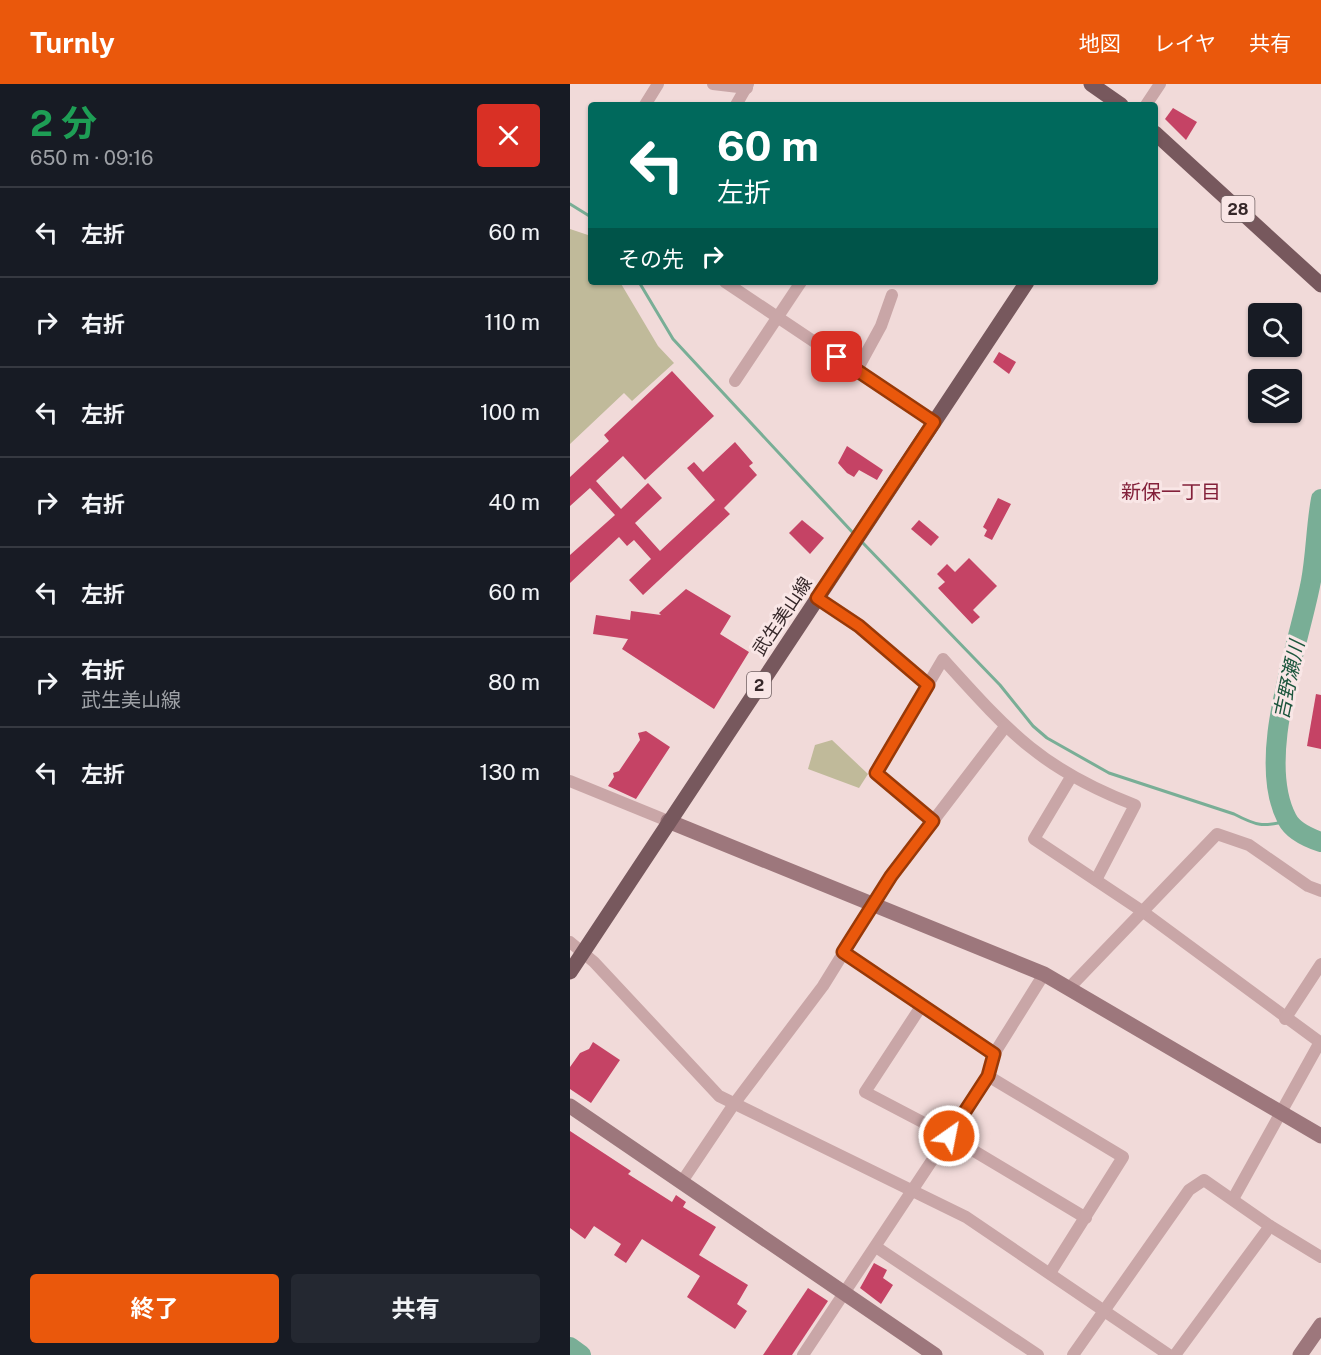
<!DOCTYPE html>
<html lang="ja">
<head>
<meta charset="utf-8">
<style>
  body { margin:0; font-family:"Public Sans","Noto Sans JP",sans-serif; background:#242831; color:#f1f3f6; height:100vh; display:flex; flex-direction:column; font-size:22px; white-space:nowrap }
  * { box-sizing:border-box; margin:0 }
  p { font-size:20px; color:#9ea1a6 }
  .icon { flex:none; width:33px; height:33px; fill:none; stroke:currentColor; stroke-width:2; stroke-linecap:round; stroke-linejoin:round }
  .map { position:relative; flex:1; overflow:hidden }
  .details { display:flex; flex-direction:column; background:#171b24; width:570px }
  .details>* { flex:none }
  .guide { position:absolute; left:18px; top:18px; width:570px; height:183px; border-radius:6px; box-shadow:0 2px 4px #0004; background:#00695c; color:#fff; overflow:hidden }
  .fabs { position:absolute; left:678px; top:219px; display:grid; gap:12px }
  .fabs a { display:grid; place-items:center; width:54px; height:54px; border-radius:6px; background:#171b24; box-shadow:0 2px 4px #0004; font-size:30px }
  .pin { position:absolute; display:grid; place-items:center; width:51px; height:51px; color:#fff; margin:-26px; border-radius:12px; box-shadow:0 3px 9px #0006 }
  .me { position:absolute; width:66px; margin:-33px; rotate:33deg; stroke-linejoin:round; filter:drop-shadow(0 0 4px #0008) }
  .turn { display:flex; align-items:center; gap:21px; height:126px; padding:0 30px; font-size:27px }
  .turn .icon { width:78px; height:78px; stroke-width:2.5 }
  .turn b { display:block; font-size:42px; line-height:51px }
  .then { display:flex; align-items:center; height:57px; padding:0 30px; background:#0003; gap:12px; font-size:22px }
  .round { display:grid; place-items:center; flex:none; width:63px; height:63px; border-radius:6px; background:#242831 }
  .headline { display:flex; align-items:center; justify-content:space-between; height:102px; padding:0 30px }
  h1 { font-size:36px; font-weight:700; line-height:45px; color:#1e9e55 }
  .cta { display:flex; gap:12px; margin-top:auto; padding:12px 30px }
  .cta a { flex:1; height:69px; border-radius:6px; background:#ea580c; color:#fff; font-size:24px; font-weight:700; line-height:69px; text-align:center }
  .cta a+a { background:#242831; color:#f1f3f6 }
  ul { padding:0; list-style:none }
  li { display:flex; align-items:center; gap:18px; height:90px; padding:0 30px; border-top:2px solid #363941 }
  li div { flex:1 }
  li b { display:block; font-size:22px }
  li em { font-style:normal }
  header { display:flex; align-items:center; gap:36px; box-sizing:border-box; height:84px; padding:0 30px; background:#ea580c; color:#fff }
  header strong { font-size:28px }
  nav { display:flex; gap:33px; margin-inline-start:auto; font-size:21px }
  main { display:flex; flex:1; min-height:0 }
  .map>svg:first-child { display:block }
  .green { fill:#c0ba9a }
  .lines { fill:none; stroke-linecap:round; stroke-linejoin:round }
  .stream { stroke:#79ae96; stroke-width:3 }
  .river { stroke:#79ae96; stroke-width:20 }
  .building { fill:#c54365 }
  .street { stroke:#c9a6a7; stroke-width:12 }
  .secondary { stroke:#9d777c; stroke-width:15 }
  .primary { stroke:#77585d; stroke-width:15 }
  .route-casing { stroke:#983908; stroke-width:15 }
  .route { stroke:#ea580c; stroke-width:10 }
  .labels { text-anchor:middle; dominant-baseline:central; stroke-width:6; stroke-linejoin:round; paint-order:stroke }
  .shield { fill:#f9e6e6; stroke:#706062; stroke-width:1.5 }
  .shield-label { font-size:16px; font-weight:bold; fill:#352729 }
  .street-label { font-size:18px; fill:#352729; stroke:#f9e6e6 }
  .neighbourhood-label { font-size:20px; fill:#83203a; stroke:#f9e6e6 }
  .water-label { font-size:20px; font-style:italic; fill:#1d563d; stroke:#f9e6e6 }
</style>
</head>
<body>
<header>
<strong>Turnly</strong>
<nav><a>地図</a><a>レイヤ</a><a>共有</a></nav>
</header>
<main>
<section class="details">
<div class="headline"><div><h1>2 分</h1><p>650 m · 09:16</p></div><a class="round" style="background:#d93025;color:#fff"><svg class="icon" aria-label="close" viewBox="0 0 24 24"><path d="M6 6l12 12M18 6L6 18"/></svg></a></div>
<ul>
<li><svg class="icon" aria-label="left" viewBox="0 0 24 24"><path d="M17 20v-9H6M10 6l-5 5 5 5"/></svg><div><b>左折</b></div><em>60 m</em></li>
<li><svg class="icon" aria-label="right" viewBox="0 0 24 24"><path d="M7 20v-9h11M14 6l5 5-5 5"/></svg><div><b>右折</b></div><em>110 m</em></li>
<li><svg class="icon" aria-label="left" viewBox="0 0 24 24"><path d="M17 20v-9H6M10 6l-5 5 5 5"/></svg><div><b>左折</b></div><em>100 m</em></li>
<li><svg class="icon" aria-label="right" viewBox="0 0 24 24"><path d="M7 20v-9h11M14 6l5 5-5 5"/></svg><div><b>右折</b></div><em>40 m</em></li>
<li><svg class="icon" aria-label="left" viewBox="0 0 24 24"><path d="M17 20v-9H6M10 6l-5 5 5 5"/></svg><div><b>左折</b></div><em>60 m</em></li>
<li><svg class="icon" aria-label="right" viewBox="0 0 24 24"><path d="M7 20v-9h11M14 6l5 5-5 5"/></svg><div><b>右折</b><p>武生美山線</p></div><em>80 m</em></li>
<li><svg class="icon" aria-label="left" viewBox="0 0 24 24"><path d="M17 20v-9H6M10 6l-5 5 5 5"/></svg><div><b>左折</b></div><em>130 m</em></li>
</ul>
<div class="cta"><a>終了</a><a>共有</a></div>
</section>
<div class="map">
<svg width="751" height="1271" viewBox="0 0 751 1271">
  <rect width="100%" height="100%" fill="#f1dad9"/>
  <g class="green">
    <path d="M0,145L21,152V198H50L88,262L104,279L62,317L54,309L0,360Z"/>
    <path d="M262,656L298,690L289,704L238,685L245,661Z"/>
  </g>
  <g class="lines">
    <g class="stream">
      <path d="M0,120L21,133"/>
      <path d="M69,198L103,255L285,451"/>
      <path d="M292,458L430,601L463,642L477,654L539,689L664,730C687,742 692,743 718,737"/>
    </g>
    <g class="river">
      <path d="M751,415C746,442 746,470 741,497C729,562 685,674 717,735C723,747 739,754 751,758"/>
      <path d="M0,1263L11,1271"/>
    </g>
  </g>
  <g class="building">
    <path d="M603,24L627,38L616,56L595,35Z"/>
    <path d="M429,268L446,278L439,290L423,278Z"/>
    <path d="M102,287L144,332L75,396L53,372L26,397L51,425L78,399L92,414L65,439L90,467L145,416L117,384L124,378L133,388L165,358L183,379L179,382L187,391L154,424L160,430L73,511L59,496L81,475L64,456L57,462L49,453L0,499V471L45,431L20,404L0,422V393L39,357L34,351Z"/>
    <path d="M277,362L313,386L307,396L289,386L284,393L277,389L268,379Z"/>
    <path d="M428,414L441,420L422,456L414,452L417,446L413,443Z"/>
    <path d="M232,436L254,454L240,470L219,449Z"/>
    <path d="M349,436L369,453L361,462L341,445Z"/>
    <path d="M399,474L427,502L403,526L410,533L402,540L368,504L375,498L367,490L377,480L385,488Z"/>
    <path d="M116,505L161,532L150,550L179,568L144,625L52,565L58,555L23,550L26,531L60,536L61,527L91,531L89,529Z"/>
    <path d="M746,610L751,611V665L737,662Z"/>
    <path d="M76,647L100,663L66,715L38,702L44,693L43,689L49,687L70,656L68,649Z"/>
    <path d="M23,958L50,976L21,1019L0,1005V983L10,969L19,965Z"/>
    <path d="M0,1047L61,1087L58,1090L102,1118L106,1111L116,1118L113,1123L146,1143L129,1171L178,1201L167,1220L177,1227L165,1245L117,1213L130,1192L72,1155L56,1179L44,1171L51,1160L24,1142L15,1155L0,1144Z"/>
    <path d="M304,1179L317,1186L313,1194L323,1201L311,1220L290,1204Z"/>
    <path d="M238,1204L258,1217L222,1271H193Z"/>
  </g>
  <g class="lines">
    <g class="street">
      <path d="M143,0L177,4"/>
      <path d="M75,21L88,0"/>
      <path d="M166,21L178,0"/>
      <path d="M576,21L590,0"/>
      <path d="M155,198L364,338"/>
      <path d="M287,286L311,242L322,211"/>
      <path d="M165,297L231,198"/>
      <path d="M247,514L289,542L358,601"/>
      <path d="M501,693L464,755L572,827L751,959"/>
      <path d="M0,697L98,737"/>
      <path d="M363,737L306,689L373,575C439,648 471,685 565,721L526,796"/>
      <path d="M0,858L24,878L149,1012L396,1133L599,1271"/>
      <path d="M273,868L424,970"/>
      <path d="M499,904L647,750L679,761L738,802L751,807"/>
      <path d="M352,921L295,1008L379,1052L516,1134"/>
      <path d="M715,935L751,880"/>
      <path d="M418,992L553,1073L480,1189"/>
      <path d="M111,1099L164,1020L253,902L321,792L435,643"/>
      <path d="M663,1115L750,958"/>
      <path d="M306,1163L468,1271"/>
      <path d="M233,1271L418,992L424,970L474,890"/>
      <path d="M503,1271L619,1106L634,1096L700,1142L751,1173"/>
      <path d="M605,1271L700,1142"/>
    </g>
    <g class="secondary">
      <path d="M98,737L474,890L751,1052"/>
      <path d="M0,1022L365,1271"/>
      <path d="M730,1271L751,1241"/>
    </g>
    <g class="primary">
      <path d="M521,0L551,21"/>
      <path d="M585,49L751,201"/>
      <path d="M0,888L457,198"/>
    </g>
  </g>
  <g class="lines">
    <g class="route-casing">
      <path id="route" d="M267,273L364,338L247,514L289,542L358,601L306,689L363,737L321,792L273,868L424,970L418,992L379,1052"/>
    </g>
    <use href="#route" class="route"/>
  </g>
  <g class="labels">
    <g class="shield">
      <rect x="651.5" y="112" width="33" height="26" rx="4.5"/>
      <rect x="177" y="588" width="24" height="26" rx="4.5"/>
    </g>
    <g class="shield-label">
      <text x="668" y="125">28</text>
      <text x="189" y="601">2</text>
    </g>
    <g class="street-label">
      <text transform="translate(212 532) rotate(-56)">武生美山線</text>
    </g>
    <g class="neighbourhood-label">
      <text x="601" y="408">新保一丁目</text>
    </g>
    <g class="water-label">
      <text transform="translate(719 596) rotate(-78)">吉野瀬川</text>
    </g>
  </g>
</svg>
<div class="fabs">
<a><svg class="icon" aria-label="search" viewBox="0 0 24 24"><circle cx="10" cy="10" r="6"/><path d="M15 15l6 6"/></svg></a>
<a><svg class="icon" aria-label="layers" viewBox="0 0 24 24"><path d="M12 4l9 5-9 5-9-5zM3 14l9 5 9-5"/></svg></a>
</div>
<div class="pin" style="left:267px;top:273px;background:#d93025"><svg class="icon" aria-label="arrive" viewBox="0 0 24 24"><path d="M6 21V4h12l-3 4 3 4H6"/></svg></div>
<svg class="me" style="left:379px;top:1052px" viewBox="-20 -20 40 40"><circle r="17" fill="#ea580c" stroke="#fff" stroke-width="3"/><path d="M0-11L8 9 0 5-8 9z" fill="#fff"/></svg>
<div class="guide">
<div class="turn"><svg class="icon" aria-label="left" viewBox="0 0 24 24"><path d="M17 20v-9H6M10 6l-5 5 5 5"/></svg><div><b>60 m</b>左折</div></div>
<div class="then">その先<svg class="icon" aria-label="right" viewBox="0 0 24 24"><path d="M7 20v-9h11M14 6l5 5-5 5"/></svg></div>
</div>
</div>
</main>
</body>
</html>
